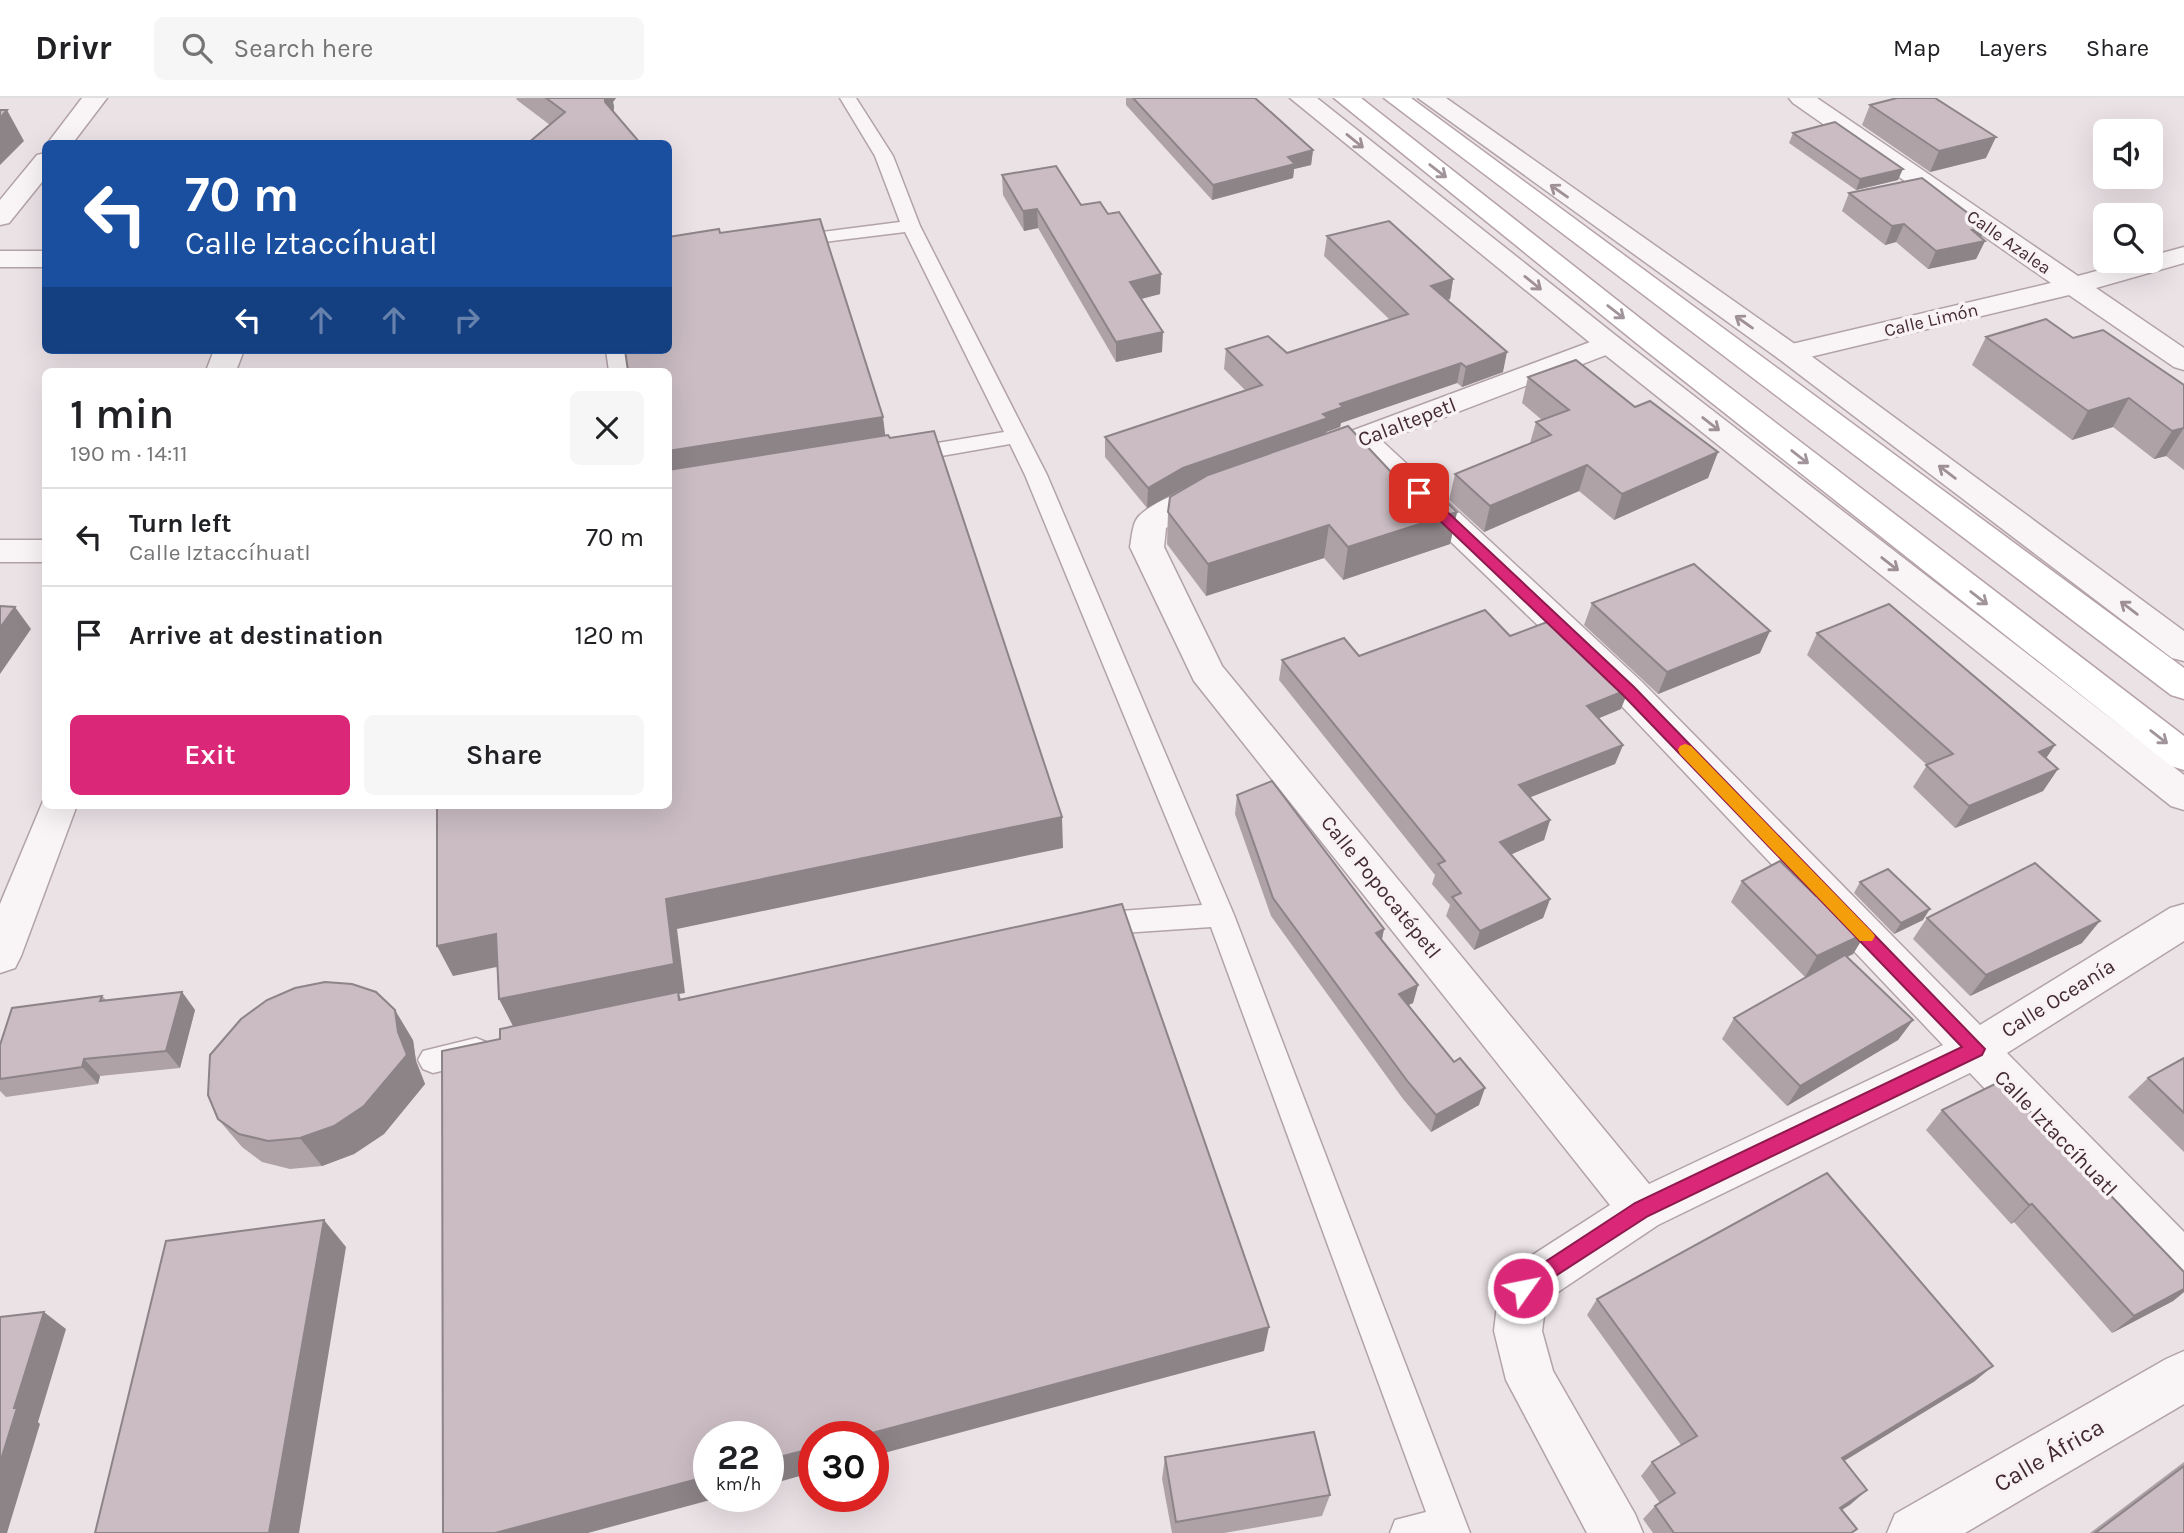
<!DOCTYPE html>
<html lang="en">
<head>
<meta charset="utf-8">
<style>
  body { margin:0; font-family:Karla,sans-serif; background:#f6f6f6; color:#202124; height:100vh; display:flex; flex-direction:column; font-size:26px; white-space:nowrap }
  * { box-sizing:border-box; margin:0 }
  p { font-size:23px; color:#757577 }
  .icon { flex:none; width:38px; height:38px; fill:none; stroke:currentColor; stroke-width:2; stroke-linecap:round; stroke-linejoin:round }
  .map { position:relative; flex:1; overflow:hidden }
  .details { position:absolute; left:42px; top:270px; width:630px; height:441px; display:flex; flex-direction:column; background:#fff; border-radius:10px; box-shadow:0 7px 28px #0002 }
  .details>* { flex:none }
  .banner { position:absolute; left:42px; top:42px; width:630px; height:214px; border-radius:10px; box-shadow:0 7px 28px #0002; background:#1a4fa0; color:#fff; overflow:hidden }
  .tools { position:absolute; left:2093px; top:21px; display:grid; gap:14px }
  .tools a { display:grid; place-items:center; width:70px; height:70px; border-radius:10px; background:#fff; box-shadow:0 7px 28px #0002; font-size:35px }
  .speed { position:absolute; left:693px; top:1323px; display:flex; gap:14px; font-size:35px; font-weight:700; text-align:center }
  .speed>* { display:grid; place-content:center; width:91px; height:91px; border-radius:50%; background:#fff; box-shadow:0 7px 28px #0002; line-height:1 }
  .speed small { font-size:18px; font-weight:400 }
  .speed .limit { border:10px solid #d22; background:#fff; color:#111 }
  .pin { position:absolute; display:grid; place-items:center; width:60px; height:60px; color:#fff; margin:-30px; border-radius:14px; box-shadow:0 4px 10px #0006 }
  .me { position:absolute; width:77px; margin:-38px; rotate:57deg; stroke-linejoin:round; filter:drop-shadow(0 0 5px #0008) }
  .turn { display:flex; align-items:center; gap:24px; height:147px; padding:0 28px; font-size:32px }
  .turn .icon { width:91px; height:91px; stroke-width:2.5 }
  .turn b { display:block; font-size:49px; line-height:60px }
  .lanes { display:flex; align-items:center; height:66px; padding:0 28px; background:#0003; justify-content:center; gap:35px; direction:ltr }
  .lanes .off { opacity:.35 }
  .round { display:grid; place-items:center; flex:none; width:74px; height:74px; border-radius:10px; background:#f6f6f6 }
  .headline { display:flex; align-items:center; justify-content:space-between; height:119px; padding:0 28px }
  h1 { font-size:42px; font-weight:600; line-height:52px }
  .cta { display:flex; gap:14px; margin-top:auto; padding:14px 28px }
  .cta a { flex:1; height:80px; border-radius:10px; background:#db2777; color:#fff; font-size:28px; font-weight:600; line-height:80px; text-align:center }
  .cta a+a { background:#f6f6f6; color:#202124 }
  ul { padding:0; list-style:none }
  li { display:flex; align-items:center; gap:21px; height:98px; padding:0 28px; border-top:2px solid #e0e0e0 }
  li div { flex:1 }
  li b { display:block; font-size:26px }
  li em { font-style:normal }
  header { display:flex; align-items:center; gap:42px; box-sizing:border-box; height:98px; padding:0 35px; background:#fff; border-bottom:2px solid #e0e0e0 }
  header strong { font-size:33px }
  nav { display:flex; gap:38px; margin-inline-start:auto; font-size:24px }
  .search { width:490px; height:63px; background:#f6f6f6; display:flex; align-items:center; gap:18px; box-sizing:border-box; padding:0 24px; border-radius:10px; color:#757577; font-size:26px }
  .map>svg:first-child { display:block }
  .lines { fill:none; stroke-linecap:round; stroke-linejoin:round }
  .service-casing { stroke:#b2a3a9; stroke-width:3 }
  .minor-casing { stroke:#b2a3a9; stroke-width:3 }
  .tertiary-casing { stroke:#b2a3a9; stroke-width:3 }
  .primary-casing { stroke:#b6a1aa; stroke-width:3 }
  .service { fill:#f9f5f6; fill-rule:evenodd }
  .minor { fill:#f9f5f6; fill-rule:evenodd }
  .tertiary { fill:#f9f5f6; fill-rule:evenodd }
  .primary { fill:#fff; fill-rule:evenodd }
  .wall { fill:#aea2a7 }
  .shaded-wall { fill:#8d8488 }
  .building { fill:#cabcc2; stroke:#8d8488; stroke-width:2 }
  .oneway { stroke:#9e9095 }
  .oneway2 { stroke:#a1949a }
  .route { fill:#db2777; stroke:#8e194d; stroke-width:2 }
  .slow { fill:#f59e0b }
  .labels { text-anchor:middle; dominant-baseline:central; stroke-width:7; stroke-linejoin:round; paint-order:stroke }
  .far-street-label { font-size:18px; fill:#432a34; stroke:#f8f2f4 }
  .street-label { font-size:21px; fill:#432a34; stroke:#f8f2f4 }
  .near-street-label { font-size:24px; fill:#432a34; stroke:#f8f2f4 }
</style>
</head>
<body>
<header>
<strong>Drivr</strong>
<div class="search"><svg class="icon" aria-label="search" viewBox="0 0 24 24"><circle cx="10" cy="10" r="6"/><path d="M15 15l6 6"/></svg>Search here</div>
<nav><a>Map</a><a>Layers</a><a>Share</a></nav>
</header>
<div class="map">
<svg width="2184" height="1435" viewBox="0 0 2184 1435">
  <rect width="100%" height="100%" fill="#ebe2e6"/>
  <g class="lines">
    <g class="service-casing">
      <g id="service">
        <path d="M840,0H856L893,58L920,128L1047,377L1234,817L1470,1435H1390L1395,1422L1426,1414L1211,829L1093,837L1083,834L1079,826L1083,818L1093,815L1202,807L1025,377L1010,346L907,364L899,362L896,357L899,352L907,350L1004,334L905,134L791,148L782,143L791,138L900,124L875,58Z"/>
        <path d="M606,252H626L629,273H609Z"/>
        <path d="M476,940L486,944L491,953L486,962L433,975L423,971L418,962L423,953Z"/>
      </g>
    </g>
    <g class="minor-casing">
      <g id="minor">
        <path d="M82,0H107L72,46H47Z"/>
        <path d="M1789,0H1817L2078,178L2133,163H2151V158L2184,149V165L2096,190L2184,250V272L2174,269L2069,197L1789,264L1779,261L1774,255L1779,249L2051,185L1793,5Z"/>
        <path d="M46,55V79L9,125L0,127V102L37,57Z"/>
        <rect x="0" y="153" width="46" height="16"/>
        <path d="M1609,237L1619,240L1623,246L1619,252L1382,343L1642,584L1980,927L2170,810L2184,806V843L2007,955L2184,1134V1190L2167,1183L1970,975L1658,1127L1546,1202L1542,1233L1553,1273L1635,1416L1643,1435H1587L1506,1282L1494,1233L1499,1190L1506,1174L1610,1107L1194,583L1130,449C1132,439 1132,424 1140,417C1156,402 1205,380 1226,386L1231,393C1226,400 1179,423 1166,430L1164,449L1222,568L1649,1086L1943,947L1616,602L1356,353L1311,369L1300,366L1295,359L1300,352Z"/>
        <path d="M214,252H244L236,273H206Z"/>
        <rect x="0" y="442" width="46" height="22"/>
        <path d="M46,696V707H77L21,858L15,870L0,875V806Z"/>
        <path d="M2184,1253V1306L1965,1435H1887L1895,1416L2166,1261Z"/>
      </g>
    </g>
    <g class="tertiary-casing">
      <g id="tertiary">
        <path d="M1290,0H1317L1619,240L2184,677V712L2171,708L1599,252Z"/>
        <path d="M1418,0H1446L1799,249L2184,533V563L2172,560L1779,261Z"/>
      </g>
    </g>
    <g class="primary-casing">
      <g id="primary">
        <path d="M1334,0H1361L1660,236L2184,638V672L2171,668L1640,248Z"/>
        <path d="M1384,0H1411L2184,570V601L2171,597Z"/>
      </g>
    </g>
    <use href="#service" class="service"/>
    <use href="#minor" class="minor"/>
    <use href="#tertiary" class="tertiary"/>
    <use href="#primary" class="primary"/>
  </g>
  <g class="wall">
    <path d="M516,0H616L613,4L614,14L550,27L517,2Z"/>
    <path d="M1126,0H1255L1313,52L1311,67L1294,71L1293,80L1212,102L1126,7Z"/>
    <path d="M1870,7L1986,60L1930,74L1862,27Z"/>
    <path d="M1793,35L1898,82L1856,92L1789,45Z"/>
    <path d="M1002,77L1081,107L1108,116L1161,176L1160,196L1141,201L1162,254L1116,264L1038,130L1024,133L1003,97Z"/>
    <path d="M1849,95L1981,140L1985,143L1976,161L1928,171L1896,144L1885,147L1842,113Z"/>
    <path d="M1327,138L1453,181L1450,201L1448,202L1503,274L1462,289L1457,285L1341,325L1340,329L1326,334L1325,336L1406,390L1457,414L1450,446L1343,482L1324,460L1206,498L1167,446L1168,414L1189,388L1182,391L1147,410L1105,359V339L1245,292L1224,271L1226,251L1287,255L1390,222L1324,158Z"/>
    <path d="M1986,239L2073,240L2184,287V372L2166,358L2154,361L2113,329L2072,342L1972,267Z"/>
    <path d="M1528,279L1635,309L1718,354L1708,380L1614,422L1579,393L1484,434L1449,402L1455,376L1530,345L1536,324L1542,322L1522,305Z"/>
    <path d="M1592,505L1760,555L1658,596L1584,527Z"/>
    <path d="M1817,535L2055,647L2046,660L2058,671L2043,693L1955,730L1913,689L1927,667L1807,557Z"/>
    <path d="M1510,538L1621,611L1599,620L1623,647L1615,666L1530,699L1550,722L1544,742L1510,756L1550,801L1543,820L1474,852L1446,818L1450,807L1432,786L1435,777L1279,582L1282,562L1359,558Z"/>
    <path d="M1237,697L1384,831L1382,842L1418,887L1413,905L1408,907L1479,1007L1431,1034L1403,1001L1271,818L1235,716Z"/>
    <path d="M1742,783L1816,798L1866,835L1853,856L1847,859L1913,922L1898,942L1787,1008L1722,941L1734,920L1818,873L1805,879L1731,804Z"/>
    <path d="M1860,784L1923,822L1894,836L1854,795Z"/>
    <path d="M1927,820L2082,845L1970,898L1913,841Z"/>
    <path d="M182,894L195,912L180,970L100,978L98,986L6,999L0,993V947L102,898L106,902Z"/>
    <path d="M413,942L416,963L425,986L384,1036L354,1056L322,1068L290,1071L262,1064L242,1049L218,1021Z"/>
    <path d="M2184,960V1054L2128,999L2148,980Z"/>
    <path d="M1942,1012L2184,1174V1194L2173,1203L2112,1235L2014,1124L2011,1126L1926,1032Z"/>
    <path d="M1597,1201L1975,1283L1844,1363L1851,1406L1842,1412L1853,1435H1653L1643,1421L1655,1408L1660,1405L1641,1378L1652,1364L1681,1347L1587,1217Z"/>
    <path d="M1165,1359L1330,1397L1322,1418L1224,1435H1172L1162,1381Z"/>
    <path d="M2184,1364V1435H2090Z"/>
  </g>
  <g class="shaded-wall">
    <path d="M604,0H616L613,4L614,8L612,34Z"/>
    <path d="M7,12L24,43L0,67V20Z"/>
    <path d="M1996,39L1986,60L1930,74L1939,53Z"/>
    <path d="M1313,52L1311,67L1294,71L1293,80L1212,102L1213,87L1288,59Z"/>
    <path d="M1903,71L1898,82L1856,92L1860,81Z"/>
    <path d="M1037,111L1038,130L1024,133L1023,113Z"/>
    <path d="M1904,126L1896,144L1885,147L1892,128Z"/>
    <path d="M1986,129L1979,144L1985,143L1976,161L1928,171L1936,153L1972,132Z"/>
    <path d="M1161,176L1160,196L1129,204L1130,184Z"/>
    <path d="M1453,181L1450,201L1428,207L1431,188Z"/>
    <path d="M1163,234L1162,254L1116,264V244Z"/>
    <path d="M1507,254L1503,274L1462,289L1466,269Z"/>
    <path d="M1461,265L1457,285L1341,325L1340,329L1326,334L1325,340L1182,391L1147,410L1148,390L1183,370L1323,316L1340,306Z"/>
    <path d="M2129,300L2113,329L2072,342L2088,313Z"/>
    <path d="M883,319L887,351L668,386V353Z"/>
    <path d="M2184,330L2166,358L2154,361L2172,333Z"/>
    <path d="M1718,354L1708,380L1614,422L1622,396Z"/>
    <path d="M1587,367L1579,393L1484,434L1490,408Z"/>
    <path d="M1457,414L1450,446L1343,482L1348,449Z"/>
    <path d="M1329,427L1324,460L1206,498L1208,466Z"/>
    <path d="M15,509L31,531L0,576V530Z"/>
    <path d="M1770,533L1760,555L1658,596L1667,574Z"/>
    <path d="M1629,591L1621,611L1580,628L1587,608Z"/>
    <path d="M1623,647L1615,666L1513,706L1519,687Z"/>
    <path d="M2055,647L2040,669L2039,654Z"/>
    <path d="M2058,671L2043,693L1955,730L1969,708Z"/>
    <path d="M1062,719L1063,750L677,831L685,895L679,896L689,924L679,902L514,930L499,901L666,801Z"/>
    <path d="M1550,722L1544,742L1494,764L1500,744Z"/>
    <path d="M1550,801L1543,820L1474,852L1480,833Z"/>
    <path d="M1930,811L1923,822L1894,836L1901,825Z"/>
    <path d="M2100,823L2082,845L1970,898L1986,877Z"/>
    <path d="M1384,831L1380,849L1376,835Z"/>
    <path d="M1866,835L1853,856L1805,879L1817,858Z"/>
    <path d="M496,836L511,866L453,878L437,848Z"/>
    <path d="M1418,887L1413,905L1395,913L1399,896Z"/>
    <path d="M182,894L195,912L180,970L166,953Z"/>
    <path d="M395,912L413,942L416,963L425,986L384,1036L354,1056L322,1068L300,1040L398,934Z"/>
    <path d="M1913,922L1898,942L1787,1008L1800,988Z"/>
    <path d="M84,961L100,978L98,986L82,969Z"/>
    <path d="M1485,990L1479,1007L1431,1034L1436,1017Z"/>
    <path d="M2032,1106L2014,1124L2011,1126L2029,1107Z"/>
    <path d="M324,1122L346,1149L299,1435H269Z"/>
    <path d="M2184,1191V1194L2173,1203L2112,1235L2134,1218Z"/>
    <path d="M44,1214L66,1231L38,1324L40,1326L7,1435H0V1365L14,1310Z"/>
    <path d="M1269,1229L1264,1253L873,1358V1339H857Z"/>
    <path d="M1993,1268L1975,1283L1826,1374L1842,1360Z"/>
    <path d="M814,1350V1374L768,1387V1362Z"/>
    <path d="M709,1378V1398H725L588,1435H495Z"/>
    <path d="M1867,1392L1851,1406L1824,1423L1840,1410Z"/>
  </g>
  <g class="building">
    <path d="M546,0H605V4L641,46H527L565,14Z"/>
    <path d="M1133,0H1255L1313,52L1288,59L1295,66L1213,87Z"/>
    <path d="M1897,0H1935L1996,39L1939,53L1870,7Z"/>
    <path d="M0,12H7L0,20Z"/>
    <path d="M1835,24L1903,71L1860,81L1793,35Z"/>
    <path d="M1056,68L1081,107L1100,104L1108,116L1119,114L1161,176L1130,184L1163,234L1116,244L1037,111L1023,113L1002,77Z"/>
    <path d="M1922,80L1986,129L1972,132L1985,143L1936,153L1904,126L1892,128L1849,95Z"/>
    <path d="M820,121L883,319L668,353V273H628L625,252H668V139L719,131L720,135Z"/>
    <path d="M1389,123L1453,181L1431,188L1507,254L1466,269L1461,265L1340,306L1343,309L1323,316L1328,320L1183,370L1148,390L1105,339L1262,287L1226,251L1268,238L1287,255L1408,216L1327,138Z"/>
    <path d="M2046,221L2073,240L2103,232L2184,287V330L2172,333L2129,300L2088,313L1986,239Z"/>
    <path d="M1576,262L1635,309L1650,303L1718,354L1622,396L1587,367L1490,408L1455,376L1551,337L1536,324L1569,312L1528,279Z"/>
    <path d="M1348,328L1406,390L1424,382L1457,414L1348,449L1329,427L1208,466L1168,414L1170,399L1208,377Z"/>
    <path d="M934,333L1062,719L666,801L674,866L499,901L496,836L437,848V707H668V372L888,337L890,340Z"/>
    <path d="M1694,466L1770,533L1667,574L1592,505Z"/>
    <path d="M1889,506L2055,647L2039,654L2058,671L1969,708L1926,667L1953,656L1817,535Z"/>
    <path d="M0,508L15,509L0,530Z"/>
    <path d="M1485,512L1510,538L1555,521L1629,591L1587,608L1623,647L1519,687L1550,722L1500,744L1550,801L1480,833L1452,799L1461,795L1438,766L1445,763L1282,562L1344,540L1359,558Z"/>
    <path d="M1272,683L1384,831L1376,835L1418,887L1399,896L1454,964L1460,960L1485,990L1436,1017L1408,984L1273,800L1237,697Z"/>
    <path d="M1780,763L1816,798L1826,793L1866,835L1817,858L1742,783Z"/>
    <path d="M2035,765L2100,823L1986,877L1927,820Z"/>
    <path d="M1888,771L1930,811L1901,825L1860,784Z"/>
    <path d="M1122,806L1269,1229L857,1339H814V1350L768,1362V1339H709V1378L495,1435H443L442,953L500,941V931L678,894L679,902Z"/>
    <path d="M1845,857L1913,922L1800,988L1734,920Z"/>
    <path d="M325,884L352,886L376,894L395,912L398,934L407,957L364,1008L334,1028L300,1040L268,1043L239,1036L218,1021L208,997L210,957L241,921L267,902L295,890Z"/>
    <path d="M182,894L166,953L84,961L82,969L0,981V947L12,910L102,898L100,903Z"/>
    <path d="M2184,960V1015L2148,980Z"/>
    <path d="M2001,983L2184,1174V1191L2134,1218L2032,1106L2029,1107L1942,1012Z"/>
    <path d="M1827,1075L1993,1268L1842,1360L1867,1392L1840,1410L1857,1431L1851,1435H1674L1655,1408L1675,1395L1652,1364L1697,1338L1597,1201Z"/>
    <path d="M324,1122L269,1435H95L166,1143Z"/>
    <path d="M44,1214L14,1310H17L0,1365V1219Z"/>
    <path d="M1314,1334L1330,1397L1176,1424L1165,1359Z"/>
    <path d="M2184,1368V1435H2095Z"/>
  </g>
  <defs><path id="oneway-shaft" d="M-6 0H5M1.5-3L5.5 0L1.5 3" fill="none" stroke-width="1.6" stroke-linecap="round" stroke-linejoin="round" transform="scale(1.75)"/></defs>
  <g class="oneway">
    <use href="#oneway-shaft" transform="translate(1355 43) rotate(39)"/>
    <use href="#oneway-shaft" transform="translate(1559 93) rotate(-145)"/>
    <use href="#oneway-shaft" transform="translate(1533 185) rotate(39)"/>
    <use href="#oneway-shaft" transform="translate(1744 224) rotate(-145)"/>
    <use href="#oneway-shaft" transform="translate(1711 326) rotate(38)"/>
    <use href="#oneway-shaft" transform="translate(1947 374) rotate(-143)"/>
    <use href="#oneway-shaft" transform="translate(1890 466) rotate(38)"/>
    <use href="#oneway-shaft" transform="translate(2129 510) rotate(-143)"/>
  </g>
  <g class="oneway2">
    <use href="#oneway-shaft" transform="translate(1438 73) rotate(38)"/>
    <use href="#oneway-shaft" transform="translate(1616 214) rotate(38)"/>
    <use href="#oneway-shaft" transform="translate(1800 359) rotate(38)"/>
    <use href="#oneway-shaft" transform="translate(1979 500) rotate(38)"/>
    <use href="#oneway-shaft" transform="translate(2159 639) rotate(38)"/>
  </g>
  <path class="route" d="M1419,391L1424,392L1634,589L1985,951L1982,957L1648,1118L1523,1199L1516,1197L1513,1190L1516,1183L1635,1105L1962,949L1623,597L1414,398L1412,395Z"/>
  <path class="slow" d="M1685,646L1691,648L1872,834L1875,838L1872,843H1860L1680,656L1678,652L1680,648Z"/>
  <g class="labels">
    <g class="far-street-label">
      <text transform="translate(2009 144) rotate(35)">Calle Azalea</text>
      <text transform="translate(1931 222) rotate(-13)">Calle Limón</text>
    </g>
    <g class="street-label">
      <text transform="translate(1407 324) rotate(-21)">Calaltepetl</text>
      <text transform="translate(1381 789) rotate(51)">Calle Popocatépetl</text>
      <text transform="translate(2058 900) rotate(-32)">Calle Oceanía</text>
      <text transform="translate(2056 1035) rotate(46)">Calle Iztaccíhuatl</text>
    </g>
    <g class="near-street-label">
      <text transform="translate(2049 1357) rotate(-30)">Calle África</text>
    </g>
  </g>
</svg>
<div class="tools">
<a><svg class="icon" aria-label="sound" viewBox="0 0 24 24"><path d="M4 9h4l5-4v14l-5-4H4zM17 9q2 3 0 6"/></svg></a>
<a><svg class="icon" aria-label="search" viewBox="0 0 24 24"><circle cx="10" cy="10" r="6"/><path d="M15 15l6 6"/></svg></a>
</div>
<div class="speed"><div>22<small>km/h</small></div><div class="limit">30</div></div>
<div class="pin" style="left:1419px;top:395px;background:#d93025"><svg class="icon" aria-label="arrive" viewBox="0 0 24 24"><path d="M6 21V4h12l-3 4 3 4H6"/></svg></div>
<svg class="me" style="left:1523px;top:1190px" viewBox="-20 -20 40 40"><circle r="17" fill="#db2777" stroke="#fff" stroke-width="3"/><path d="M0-11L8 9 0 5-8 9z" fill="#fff"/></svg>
<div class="banner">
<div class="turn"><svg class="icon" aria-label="left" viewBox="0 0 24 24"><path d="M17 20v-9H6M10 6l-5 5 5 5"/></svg><div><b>70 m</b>Calle Iztaccíhuatl</div></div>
<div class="lanes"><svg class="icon" aria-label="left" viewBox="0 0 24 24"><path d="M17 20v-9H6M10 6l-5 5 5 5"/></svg><svg class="icon off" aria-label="ahead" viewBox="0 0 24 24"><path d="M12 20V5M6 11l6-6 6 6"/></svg><svg class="icon off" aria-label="ahead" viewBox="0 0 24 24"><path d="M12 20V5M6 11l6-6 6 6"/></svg><svg class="icon off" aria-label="right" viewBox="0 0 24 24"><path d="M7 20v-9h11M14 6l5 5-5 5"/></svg></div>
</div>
<section class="details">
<div class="headline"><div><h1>1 min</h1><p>190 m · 14:11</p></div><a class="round"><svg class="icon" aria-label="close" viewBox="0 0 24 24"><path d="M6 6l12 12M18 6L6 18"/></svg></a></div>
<ul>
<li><svg class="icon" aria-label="left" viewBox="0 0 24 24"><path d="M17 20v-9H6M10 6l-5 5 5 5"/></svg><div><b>Turn left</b><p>Calle Iztaccíhuatl</p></div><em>70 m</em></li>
<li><svg class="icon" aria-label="arrive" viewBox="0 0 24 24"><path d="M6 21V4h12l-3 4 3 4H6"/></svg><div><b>Arrive at destination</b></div><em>120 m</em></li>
</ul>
<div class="cta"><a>Exit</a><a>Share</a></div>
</section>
</div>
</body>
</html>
